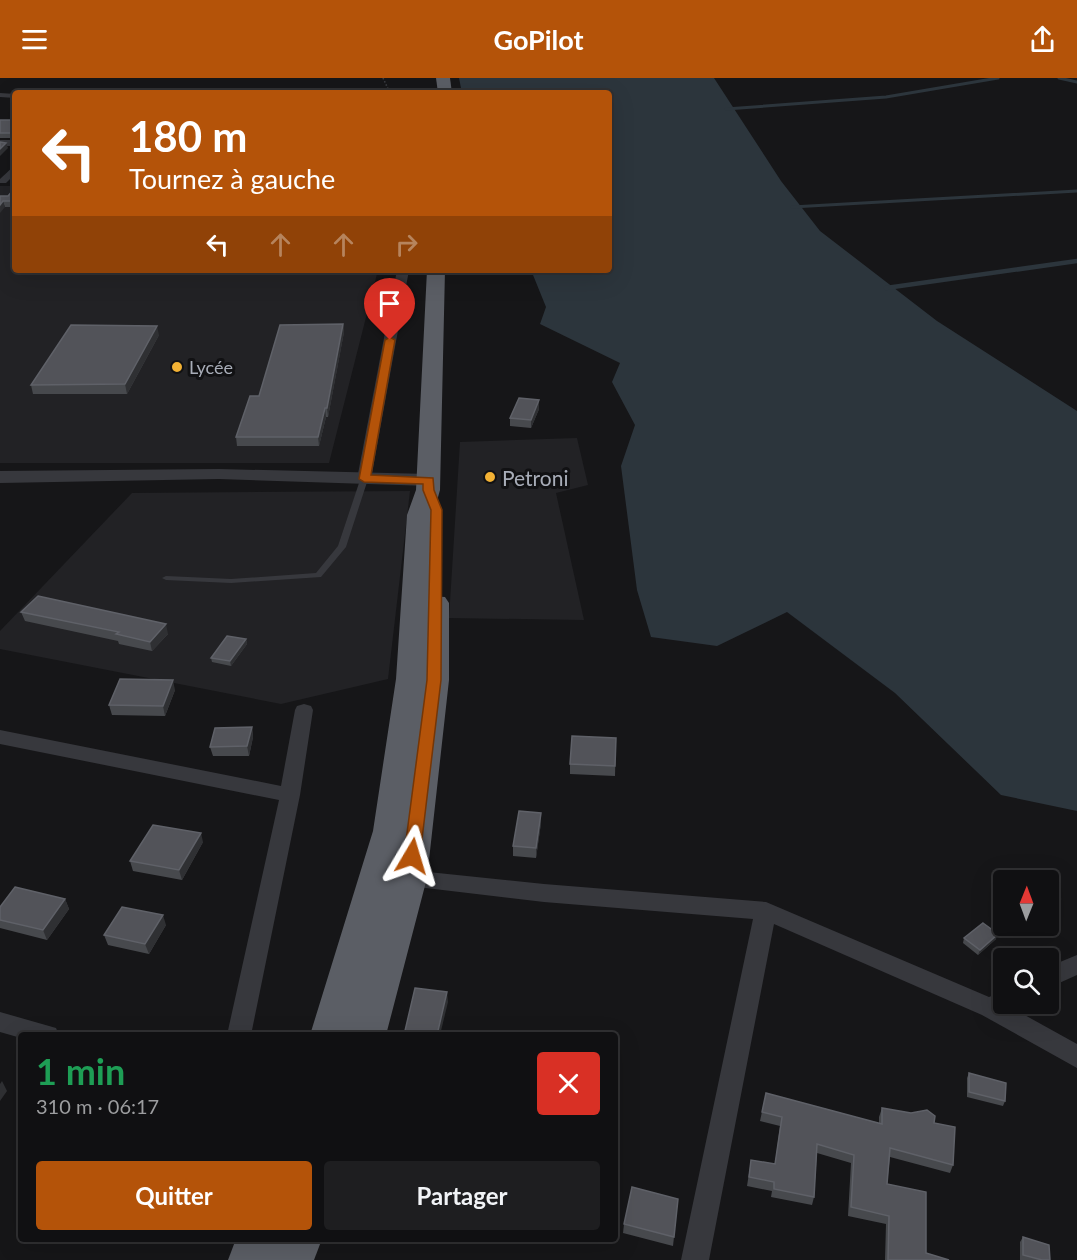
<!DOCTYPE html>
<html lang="fr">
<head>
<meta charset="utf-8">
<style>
  body { margin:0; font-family:Lato,sans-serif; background:#1e1e20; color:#f1f3f6; height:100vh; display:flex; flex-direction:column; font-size:22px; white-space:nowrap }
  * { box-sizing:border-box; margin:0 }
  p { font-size:20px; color:#9c9d9f }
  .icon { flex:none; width:33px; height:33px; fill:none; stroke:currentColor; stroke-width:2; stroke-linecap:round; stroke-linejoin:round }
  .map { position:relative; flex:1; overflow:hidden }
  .details { position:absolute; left:18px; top:954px; width:600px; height:210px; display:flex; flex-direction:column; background:#101012; border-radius:6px; box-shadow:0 6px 24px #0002,0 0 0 2px #303032 }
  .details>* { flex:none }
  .banner { position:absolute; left:12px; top:12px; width:600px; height:183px; border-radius:6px; box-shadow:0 6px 24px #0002,0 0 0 2px #303032; background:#b45309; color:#fff; overflow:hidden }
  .needle { width:39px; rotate:1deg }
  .tools { position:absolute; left:993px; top:792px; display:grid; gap:12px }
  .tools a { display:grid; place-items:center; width:66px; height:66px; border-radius:6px; background:#101012; box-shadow:0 6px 24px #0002,0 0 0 2px #303032; font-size:30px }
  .pin { position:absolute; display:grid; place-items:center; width:51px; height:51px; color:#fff; margin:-62px -26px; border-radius:50% 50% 50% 0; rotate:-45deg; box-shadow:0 0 6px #0007 }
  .pin .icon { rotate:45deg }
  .me { position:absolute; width:66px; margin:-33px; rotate:7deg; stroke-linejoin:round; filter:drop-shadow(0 0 4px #0008) }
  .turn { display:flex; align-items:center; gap:21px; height:126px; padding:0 18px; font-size:27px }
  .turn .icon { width:78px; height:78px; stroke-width:2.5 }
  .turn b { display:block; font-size:42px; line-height:51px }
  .lanes { display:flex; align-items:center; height:57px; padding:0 18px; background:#0003; justify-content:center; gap:30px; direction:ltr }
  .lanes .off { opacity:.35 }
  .round { display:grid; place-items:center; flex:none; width:63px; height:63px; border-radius:6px; background:#1e1e20 }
  .overview { display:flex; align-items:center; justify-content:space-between; height:102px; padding:0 18px }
  h1 { font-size:36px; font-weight:700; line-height:45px; color:#1e9e55 }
  .primary-button { display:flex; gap:12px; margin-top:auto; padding:12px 18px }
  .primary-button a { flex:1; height:69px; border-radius:6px; background:#b45309; color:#fff; font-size:24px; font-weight:700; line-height:69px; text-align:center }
  .primary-button a+a { background:#1e1e20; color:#f1f3f6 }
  header { display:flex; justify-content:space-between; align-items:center; height:78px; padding:0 18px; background:#b45309; color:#fff; font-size:27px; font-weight:700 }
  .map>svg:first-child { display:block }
  .built { fill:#222225 }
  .water { fill:#2c353c }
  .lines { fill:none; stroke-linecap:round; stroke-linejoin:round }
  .stream-far1 { stroke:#2c353c; stroke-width:3 }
  .stream { stroke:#2c353c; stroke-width:4.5 }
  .path { stroke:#3d3f44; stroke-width:1.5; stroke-dasharray:1.5 2; stroke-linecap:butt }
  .service { fill:#37383d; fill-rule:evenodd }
  .minor { fill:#37383d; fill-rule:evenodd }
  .tertiary { fill:#37383d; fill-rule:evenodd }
  .trunk { fill:#5b5e65; fill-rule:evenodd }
  .wall { fill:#47494d }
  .shaded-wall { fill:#2f3033 }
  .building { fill:#525359; stroke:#5f6168; stroke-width:1.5 }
  .route { fill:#b45309; stroke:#753606; stroke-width:1.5 }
  .poi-dot { fill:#f2b134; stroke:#111113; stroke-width:2 }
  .labels { text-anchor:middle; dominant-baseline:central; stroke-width:6; stroke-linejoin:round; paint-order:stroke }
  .far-poi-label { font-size:18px; fill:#a8adb8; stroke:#111113; text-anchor:start }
  .poi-label { font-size:21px; fill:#a8adb8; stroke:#111113; text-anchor:start }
</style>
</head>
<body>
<header><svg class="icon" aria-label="menu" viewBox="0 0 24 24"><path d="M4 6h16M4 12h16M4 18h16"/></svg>GoPilot<svg class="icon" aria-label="share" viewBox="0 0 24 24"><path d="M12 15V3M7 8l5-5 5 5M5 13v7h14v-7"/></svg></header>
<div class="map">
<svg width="1077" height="1182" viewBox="0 0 1077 1182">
  <rect width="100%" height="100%" fill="#161618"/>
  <g class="built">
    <path d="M0,108H15V192H378L329,385H0Z"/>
    <path d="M577,360L588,407L556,415L584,542L449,540L460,364Z"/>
    <path d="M410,413L388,601L281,626L0,571V553L132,415Z"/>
  </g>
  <path class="water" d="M459,0H714L781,103L820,153L937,243L1077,333V733L1001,717L895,615L787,534L717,568L651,559L637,512L621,388L635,347L612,304L620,285L540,246L546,229L531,192H609V15H462Z"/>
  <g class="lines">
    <g class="stream-far1">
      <path d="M1059,0L1077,4"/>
      <path d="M726,31L886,19L998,0"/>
      <path d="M792,129L1077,113"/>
    </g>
    <path class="stream" d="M886,210L1077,183"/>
    <path class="path" d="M383,0L390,15"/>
    <path class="service" d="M361,399H364L368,401L346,469L321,499L231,505L166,502L162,500L166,498L231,501L316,495L338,468Z"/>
    <g class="minor">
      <path d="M0,15L15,16V20L0,19Z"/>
      <rect x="0" y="62" width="15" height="6"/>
      <path d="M15,87V96L6,105H0V101Z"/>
      <path d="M397,192H409L371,401L364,405L357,401Z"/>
      <path d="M304,626L311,628L313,632L300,717L251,957H227L279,722L0,666V652L281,708L295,632L297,628Z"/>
      <path d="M409,792L544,806L766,824L989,919L1004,913V926H1015L1012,930L1077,966V990L982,937L774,846L709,1182H681L753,841L544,824L409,808L401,806L398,800L401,794Z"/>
      <path d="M1077,877V897L1048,910V889Z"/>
      <path d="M0,934L56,950L59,957H21V960L0,954Z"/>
    </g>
    <path class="tertiary" d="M219,391L429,396L436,398L438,402L436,406L429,408L219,401L0,405V393Z"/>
    <g class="trunk">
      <path d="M436,0H450L452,15H438Z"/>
      <path d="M427,192H445L440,412L433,437L430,518L445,519L449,525V602L427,800L386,957H310L373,753L396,601L407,437L416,412Z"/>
      <path d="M236,1161H322L314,1182H228Z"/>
    </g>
  </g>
  <g class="wall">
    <rect x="0" y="42" width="15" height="18"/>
    <path d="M15,110V129H5L0,118H8Z"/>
    <path d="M343,246L344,254L328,339H326L319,368H237L236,359L259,318Z"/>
    <path d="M159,257L127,316H33L31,307Z"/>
    <path d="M539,331L531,350L510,348V340Z"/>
    <path d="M21,534L168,556L152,573L119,566L118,563L25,543Z"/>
    <path d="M246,561L247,566L231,588L212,584L211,580Z"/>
    <path d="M175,612L165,638L112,637L109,627Z"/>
    <path d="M252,649L253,659L249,678H213L210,669Z"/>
    <path d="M616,660L615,698L570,696V686Z"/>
    <path d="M541,745L536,780L513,778V768Z"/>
    <path d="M203,764L182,802L133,793L130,783Z"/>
    <path d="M1004,813V823L1001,820Z"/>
    <path d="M65,821L69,831L47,862L0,850V829Z"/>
    <path d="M166,847L149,876L108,867L104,857Z"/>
    <path d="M964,860L996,861L978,877L963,865Z"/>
    <path d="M969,995L1005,1023L1003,1028L967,1019V1000Z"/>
    <path d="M766,1015L879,1045V1039L882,1030L934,1045L953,1087L950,1095L890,1079L887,1106L926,1175L949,1182H885L886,1146L848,1138L851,1085L817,1075L814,1119L812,1127L771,1119L772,1113L747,1108L751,1082L775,1086L780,1048L760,1043Z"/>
    <path d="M624,1146L674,1159L673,1168L623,1155Z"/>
    <path d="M1023,1159L1050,1182H1020V1164Z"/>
  </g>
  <g class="shaded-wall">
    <path d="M6,65L8,70L0,78V71Z"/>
    <path d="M3,123L5,129L0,135V127Z"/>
    <path d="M343,246L344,254L328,339L327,330Z"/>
    <path d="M157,248L159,257L127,316L125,306Z"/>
    <path d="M539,322V331L531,350V342Z"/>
    <path d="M325,330L326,339L319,368L318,359Z"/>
    <path d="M166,546L168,556L152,573L150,564Z"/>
    <path d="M246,561L247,566L231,588L230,583Z"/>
    <path d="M173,602L175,612L165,638L163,628Z"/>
    <path d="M252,649L253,659L249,678L247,668Z"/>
    <path d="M541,735V745L536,780V770Z"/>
    <path d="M201,755L203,764L182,802L179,792Z"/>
    <path d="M65,821L69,831L47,862L43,852Z"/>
    <path d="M1060,821L1056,831L1048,836V828Z"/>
    <path d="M163,837L166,847L149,876L145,866Z"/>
    <path d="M998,856L996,861L978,877L980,872Z"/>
    <path d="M447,914L448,924L440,957H437Z"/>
    <path d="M2,1003L7,1013L0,1023V1006Z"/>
  </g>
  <g class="building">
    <rect x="0" y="42" width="15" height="13"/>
    <path d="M0,64L6,65L0,71Z"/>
    <path d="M15,110V123H3L0,127V118H8Z"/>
    <path d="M343,246L327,330H325L318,359H236L250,318H259L280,247Z"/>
    <path d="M71,247L157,248L125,306L31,307Z"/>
    <path d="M519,320L539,322L531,342L510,340Z"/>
    <path d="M38,518L166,546L150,564L116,556L119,554L21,534Z"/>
    <path d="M227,558L246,561L230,583L211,580Z"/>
    <path d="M120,601L173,602L163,628L109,627Z"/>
    <path d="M252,649L247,668L210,669L215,650Z"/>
    <path d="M572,658L616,660L615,688L570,686Z"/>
    <path d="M519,733L541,735L536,770L513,768Z"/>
    <path d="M153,747L201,755L179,792L130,783Z"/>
    <path d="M1030,796L1038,802H1018Z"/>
    <path d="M15,809L65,821L43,852L0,842V829Z"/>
    <path d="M1048,812L1060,821L1048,828Z"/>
    <path d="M122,829L163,837L145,866L104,857Z"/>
    <path d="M983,845L998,856L980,872L964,860Z"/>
    <path d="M415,910L447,914L437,957H404Z"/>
    <path d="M969,995L1006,1005L1005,1023L969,1014Z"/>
    <path d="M766,1015L882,1046V1030L911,1035L927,1032L935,1038L934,1045L955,1049L953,1087L890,1070L887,1106L926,1114V1175L949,1182H888L889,1138L851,1129L854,1077L817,1066L814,1119L774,1111V1104L749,1099L751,1082L775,1086L782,1039L762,1034Z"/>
    <path d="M632,1109L678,1121L674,1159L624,1146Z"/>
    <path d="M1023,1159L1049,1167L1050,1182H1042L1023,1177Z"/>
  </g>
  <path class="route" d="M390,259L395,262L371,397L433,400L434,412L442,432L441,602L420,778L418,782H406L404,778L427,602L431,432L423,412V406L364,404L359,401L385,262Z"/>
  <g class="poi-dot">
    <circle cx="177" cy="289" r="6"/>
    <circle cx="490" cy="399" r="6"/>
  </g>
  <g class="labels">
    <g class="far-poi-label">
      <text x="189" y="289">Lycée</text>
    </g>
    <g class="poi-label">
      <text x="502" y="399">Petroni</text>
    </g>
  </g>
</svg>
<div class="tools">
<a><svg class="needle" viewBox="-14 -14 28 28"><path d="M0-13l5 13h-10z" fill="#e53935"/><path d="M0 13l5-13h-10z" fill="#9c9d9f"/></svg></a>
<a><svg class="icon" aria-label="search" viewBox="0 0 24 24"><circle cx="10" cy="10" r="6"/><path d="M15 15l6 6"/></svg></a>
</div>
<div class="pin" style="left:390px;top:262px;background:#d93025"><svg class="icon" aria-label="arrive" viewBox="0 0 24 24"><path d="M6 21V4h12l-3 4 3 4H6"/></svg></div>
<svg class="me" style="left:412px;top:778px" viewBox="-20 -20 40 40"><path d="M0-17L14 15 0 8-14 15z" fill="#b45309" stroke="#fff" stroke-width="4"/></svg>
<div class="banner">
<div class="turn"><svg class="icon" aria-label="left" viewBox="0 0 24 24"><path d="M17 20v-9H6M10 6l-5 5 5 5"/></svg><div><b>180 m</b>Tournez à gauche</div></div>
<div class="lanes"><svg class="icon" aria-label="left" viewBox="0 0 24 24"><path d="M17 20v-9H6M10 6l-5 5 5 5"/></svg><svg class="icon off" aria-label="ahead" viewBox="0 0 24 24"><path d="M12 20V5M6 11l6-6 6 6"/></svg><svg class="icon off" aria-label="ahead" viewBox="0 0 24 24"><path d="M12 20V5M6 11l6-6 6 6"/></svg><svg class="icon off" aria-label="right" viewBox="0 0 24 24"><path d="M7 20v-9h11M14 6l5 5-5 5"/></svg></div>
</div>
<section class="details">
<div class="overview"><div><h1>1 min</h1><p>310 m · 06:17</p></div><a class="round" style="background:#d93025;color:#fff"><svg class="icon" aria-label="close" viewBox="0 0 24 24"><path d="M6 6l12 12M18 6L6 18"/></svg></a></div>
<div class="primary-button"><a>Quitter</a><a>Partager</a></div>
</section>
</div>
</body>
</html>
